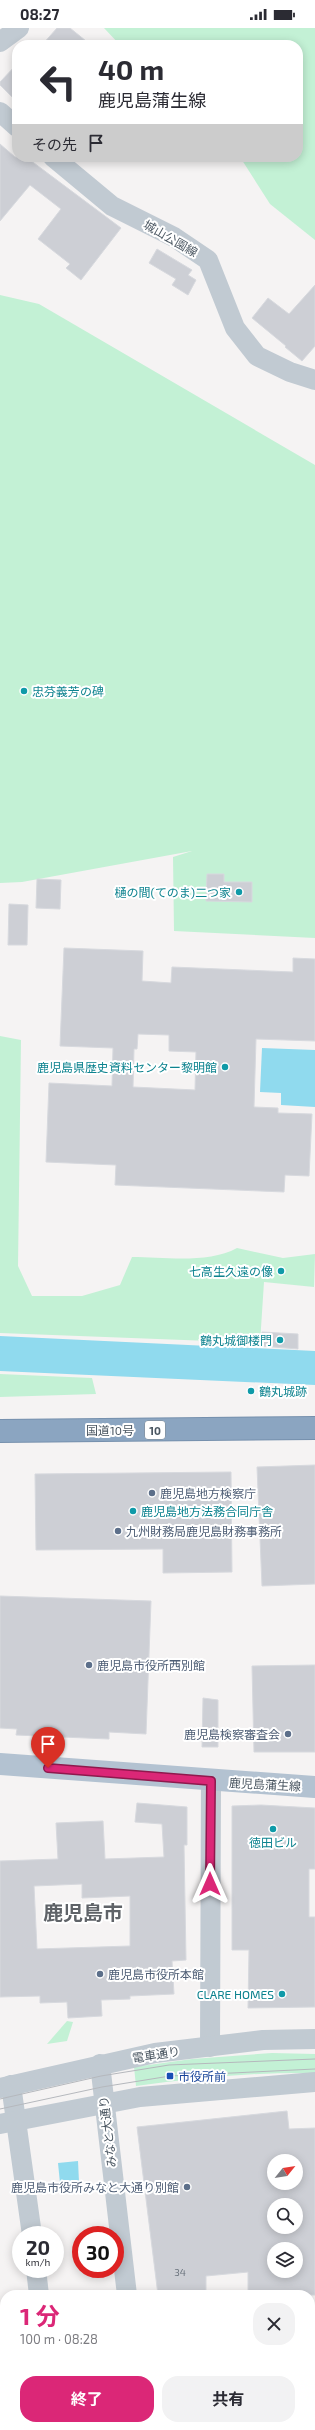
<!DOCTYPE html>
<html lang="ja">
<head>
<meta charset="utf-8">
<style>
  body { margin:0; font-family:"Exo 2","Noto Sans JP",sans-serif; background:#f2f2f3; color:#2b2b33; height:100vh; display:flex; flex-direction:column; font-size:15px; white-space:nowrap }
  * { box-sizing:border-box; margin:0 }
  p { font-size:13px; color:#7c7c81 }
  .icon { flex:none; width:22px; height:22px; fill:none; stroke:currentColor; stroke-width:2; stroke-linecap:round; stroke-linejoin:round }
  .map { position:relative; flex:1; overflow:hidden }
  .drawer { position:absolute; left:0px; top:2262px; width:315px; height:140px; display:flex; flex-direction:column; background:#fff; border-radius:16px 16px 0 0; box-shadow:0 2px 10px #0003 }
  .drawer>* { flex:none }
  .banner { position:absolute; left:12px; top:12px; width:291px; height:122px; border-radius:16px; box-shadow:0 2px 10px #0003; background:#fff; color:#2b2b33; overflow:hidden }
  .needle { width:26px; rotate:60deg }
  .fabs { position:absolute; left:267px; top:2126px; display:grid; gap:8px }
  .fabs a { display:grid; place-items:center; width:36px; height:36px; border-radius:50%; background:#fff; box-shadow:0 2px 10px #0003; font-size:20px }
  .speed { position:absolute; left:12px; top:2198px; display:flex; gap:8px; font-size:20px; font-weight:700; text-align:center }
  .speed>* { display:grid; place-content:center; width:52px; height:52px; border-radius:50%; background:#fff; box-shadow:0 2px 10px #0003; line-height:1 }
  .speed small { font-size:10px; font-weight:400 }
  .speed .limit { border:6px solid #d22; background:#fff; color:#111 }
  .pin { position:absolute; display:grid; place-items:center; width:34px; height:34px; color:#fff; margin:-41px -17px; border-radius:50% 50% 50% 0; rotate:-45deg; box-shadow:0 0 4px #0007 }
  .pin .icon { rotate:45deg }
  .me { position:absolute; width:44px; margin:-22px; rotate:0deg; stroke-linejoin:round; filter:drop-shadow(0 0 3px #0008) }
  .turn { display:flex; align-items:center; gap:14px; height:84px; padding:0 20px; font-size:18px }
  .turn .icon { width:52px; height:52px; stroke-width:2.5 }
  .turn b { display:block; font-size:28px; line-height:34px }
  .then { display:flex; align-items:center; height:38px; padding:0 20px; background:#0003; gap:8px; font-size:15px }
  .round { display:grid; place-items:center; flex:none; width:42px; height:42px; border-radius:16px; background:#f2f2f3 }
  .head { display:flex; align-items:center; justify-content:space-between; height:68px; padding:0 20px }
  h1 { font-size:24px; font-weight:700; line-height:30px; color:#db2777 }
  .button { display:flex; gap:8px; margin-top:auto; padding:8px 20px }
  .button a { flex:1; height:46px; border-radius:16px; background:#db2777; color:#fff; font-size:16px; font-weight:700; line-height:46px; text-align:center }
  .button a+a { background:#f2f2f3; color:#2b2b33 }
  .status { display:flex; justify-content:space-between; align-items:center; height:28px; padding:0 20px; background:#fff; direction:ltr }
  .status svg { height:11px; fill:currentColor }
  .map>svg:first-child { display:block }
  .green { fill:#c3f1d5 }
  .water { fill:#90daee }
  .building { fill:#cdcfd5; stroke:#d7d9de; fill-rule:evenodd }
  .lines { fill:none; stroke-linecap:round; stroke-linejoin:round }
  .highway-casing { stroke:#7690ad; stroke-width:24 }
  .minor { stroke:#c1cad2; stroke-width:20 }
  .major { stroke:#b3c2d1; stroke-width:22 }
  .highway { stroke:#8ba5c1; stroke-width:22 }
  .tram { stroke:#b5b8bd; stroke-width:1 }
  .route-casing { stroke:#8e194d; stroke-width:10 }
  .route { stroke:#db2777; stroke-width:7 }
  .culture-dot { fill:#0f9aa8; stroke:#fff; stroke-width:1.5 }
  .service-dot { fill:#5c6f8a; stroke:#fff; stroke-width:1.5 }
  .transit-dot { fill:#1a4fb4; stroke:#fff; stroke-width:1.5 }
  .labels { text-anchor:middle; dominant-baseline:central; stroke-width:4; stroke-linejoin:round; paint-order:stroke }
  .number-label { font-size:10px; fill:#6b747e }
  .shield { fill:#fff; stroke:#808990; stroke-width:1 }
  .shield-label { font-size:11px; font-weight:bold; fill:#4a5661 }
  .street-label { font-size:12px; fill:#4a5661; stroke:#fff }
  .culture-label { font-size:12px; fill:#0d838f; stroke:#fff; text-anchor:end }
  .service-label { font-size:12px; fill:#4e5e75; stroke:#fff; text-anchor:start }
  .transit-label { font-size:12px; fill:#164399; stroke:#fff; text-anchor:start }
  .town-label { font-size:20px; font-weight:bold; fill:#5f6368; stroke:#fff }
</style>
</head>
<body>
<div class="status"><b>08:27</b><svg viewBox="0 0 49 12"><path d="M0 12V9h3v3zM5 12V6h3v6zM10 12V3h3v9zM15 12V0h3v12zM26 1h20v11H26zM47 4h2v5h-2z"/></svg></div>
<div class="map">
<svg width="315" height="2402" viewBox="0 0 315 2402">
  <rect width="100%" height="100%" fill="#f5f3f3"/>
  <g class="green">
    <path d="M104,0H315V212L270,176L240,129H298V17H120Z"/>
    <path d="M0,267L39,276L315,437V910L174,903L173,829L192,823L22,854L0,855Z"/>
    <path d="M0,1008L21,1012L18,1238L32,1268H82L120,1257L132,1229C164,1229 208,1236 237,1220L283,1230L315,1226L314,1259L264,1254L260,1315L0,1305Z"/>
    <path d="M0,1346L92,1350L96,1366L0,1369Z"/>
    <path d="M67,1993L73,1994L67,2013L47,2016Z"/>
    <path d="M272,2025L315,2026V2045C255,2044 196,2050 136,2058L134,2039L192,2031Z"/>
    <path d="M117,2262V2267H75Z"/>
    <path d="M67,2397H134L135,2402H67Z"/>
  </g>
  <g class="water">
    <path d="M262,1020L315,1022V1079L281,1077V1065L260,1064Z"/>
    <path d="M0,1308L315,1323V1357L0,1343Z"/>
    <path d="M78,2133L79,2154L60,2155L58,2135Z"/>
  </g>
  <g class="building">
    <path d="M57,0H70L91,17H42Z"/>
    <path d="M17,36V74L0,57V54Z"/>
    <path d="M0,116L15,129H26L121,200L81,252L66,240L70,236L38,211L61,181L30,157L0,193Z"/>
    <path d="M157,221L192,242L188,247L196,252L188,267L172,257L176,251L149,235Z"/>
    <path d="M315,257V318L302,333L285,319L286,318L252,290L268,270L289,286Z"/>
    <path d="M207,846H224V854H252V874L206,873Z"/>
    <path d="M37,851L61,852L60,881L36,880Z"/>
    <path d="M9,876L28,877L27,917H8Z"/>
    <path d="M64,920L143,923L142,953L171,955L172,939L293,944V930L315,931V1013L256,1011L254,1079L278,1080V1085L312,1086L309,1148L285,1147L284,1164L115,1157L116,1137L46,1134L49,1055L112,1058L113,1020L60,1018ZM138,1006L169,1007V1023L196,1024L195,1062L133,1059L134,1021H137Z"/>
    <path d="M262,1304L298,1306V1321L261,1318Z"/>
    <path d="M315,1437V1556L262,1558L257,1439Z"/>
    <path d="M231,1444L232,1544L163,1545V1521L36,1522L35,1446Z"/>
    <path d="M0,1568L151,1573L146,1706L109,1704V1711L16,1707L17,1701L0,1700Z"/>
    <path d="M315,1637V1724H254L252,1638Z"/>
    <path d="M203,1670L218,1672V1719H202Z"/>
    <path d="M137,1775L187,1779V1817H184L186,1932L172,1933L174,1966L130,1968V1971L101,1972L102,1988L68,1990L67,1974L40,1975V1968L0,1969V1833L58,1831L56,1795L103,1793L105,1831L164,1829L162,1796L135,1794ZM82,1856V1870L130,1868V1918L37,1921L34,1858Z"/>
    <path d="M261,1777L315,1780V1841H309V1889H315V1979L248,1980L249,1922H232V1778Z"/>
    <path d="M287,2083L289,2101L315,2100V2267H248V2244L206,2248V2267H158L137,2099ZM274,2133H296V2155H274ZM274,2177H296V2199H274ZM274,2221H296V2243H274Z"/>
  </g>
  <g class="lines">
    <g class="highway-casing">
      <path id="highway" d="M0,1403L315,1400"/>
    </g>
    <g class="minor">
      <path d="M0,14L19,0"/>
      <path d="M0,84L17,99"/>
      <path d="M53,129L112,178L174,209L208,232L235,300L257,328L290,344L315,352"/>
      <path d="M210,2019L211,1753"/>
      <path d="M100,2036L127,2267"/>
      <path d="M11,2057L32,2207"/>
      <path d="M0,2060L155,2025L263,2012L315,2011"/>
      <path d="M0,2096L140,2069L315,2054"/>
      <path d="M36,2241L39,2267"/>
      <path d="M310,2299H315"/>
      <path d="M56,2397V2402"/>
      <path d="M143,2397L144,2402"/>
      <path d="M290,2397V2402"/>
    </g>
    <path class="major" d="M0,1736L315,1759"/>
    <use href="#highway" class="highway"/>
    <g class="tram">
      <path d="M0,2071L101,2048L169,2037L315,2031"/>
      <path d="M0,2081L102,2059L170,2048L315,2041"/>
    </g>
  </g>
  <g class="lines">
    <g class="route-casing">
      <path id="route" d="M48,1740L211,1753L210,1856"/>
    </g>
    <use href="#route" class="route"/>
  </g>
  <g class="culture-dot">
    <circle cx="24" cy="663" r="4"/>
    <circle cx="239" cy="864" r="4"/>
    <circle cx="225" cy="1039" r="4"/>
    <circle cx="281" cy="1243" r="4"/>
    <circle cx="280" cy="1312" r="4"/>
    <circle cx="251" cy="1363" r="4"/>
    <circle cx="133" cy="1483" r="4"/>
    <circle cx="273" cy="1801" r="4"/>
    <circle cx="282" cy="1966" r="4"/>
  </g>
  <g class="service-dot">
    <circle cx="152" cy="1465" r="4"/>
    <circle cx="118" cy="1503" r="4"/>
    <circle cx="89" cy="1637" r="4"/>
    <circle cx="288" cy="1706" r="4"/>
    <circle cx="100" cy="1946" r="4"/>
    <circle cx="187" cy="2159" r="4"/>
  </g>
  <rect class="transit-dot" x="166" y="2044" width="8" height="8" rx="2"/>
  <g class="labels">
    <g class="number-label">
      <text x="180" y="2244">34</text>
    </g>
    <rect class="shield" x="145" y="1393" width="20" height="18" rx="3"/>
    <g class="shield-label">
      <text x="155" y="1402">10</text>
    </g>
    <g class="street-label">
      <text transform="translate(171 210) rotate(30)">城山公園線</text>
      <text x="110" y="1402">国道10号</text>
      <text transform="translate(265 1756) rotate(3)">鹿児島蒲生線</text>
      <text transform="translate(156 2026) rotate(-9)">電車通り</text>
      <text transform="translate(107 2104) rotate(-97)">みなと大通り</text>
    </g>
    <g class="culture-label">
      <text x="32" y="663" text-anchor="start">忠芬義芳の碑</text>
      <text x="231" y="864">樋の間(てのま)二つ家</text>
      <text x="217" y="1039">鹿児島県歴史資料センター黎明館</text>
      <text x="273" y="1243">七高生久遠の像</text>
      <text x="272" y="1312">鶴丸城御楼門</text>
      <text x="259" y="1363" text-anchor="start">鶴丸城跡</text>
      <text x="141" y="1483" text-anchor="start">鹿児島地方法務合同庁舎</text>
      <text x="273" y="1814" text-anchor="middle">徳田ビル</text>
      <text x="274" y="1966">CLARE HOMES</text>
    </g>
    <g class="service-label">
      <text x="160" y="1465">鹿児島地方検察庁</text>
      <text x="126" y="1503">九州財務局鹿児島財務事務所</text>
      <text x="97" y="1637">鹿児島市役所西別館</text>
      <text x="280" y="1706" text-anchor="end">鹿児島検察審査会</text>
      <text x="108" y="1946">鹿児島市役所本館</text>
      <text x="179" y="2159" text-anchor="end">鹿児島市役所みなと大通り別館</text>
    </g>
    <g class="transit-label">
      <text x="178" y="2048">市役所前</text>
    </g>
    <g class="town-label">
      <text x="83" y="1884">鹿児島市</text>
    </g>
  </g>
</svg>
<div class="fabs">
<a><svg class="needle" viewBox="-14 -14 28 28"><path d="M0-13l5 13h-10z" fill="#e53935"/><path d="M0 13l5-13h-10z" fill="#7c7c81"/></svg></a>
<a><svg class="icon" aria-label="search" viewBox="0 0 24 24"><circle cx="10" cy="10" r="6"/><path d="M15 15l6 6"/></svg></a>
<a><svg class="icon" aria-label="layers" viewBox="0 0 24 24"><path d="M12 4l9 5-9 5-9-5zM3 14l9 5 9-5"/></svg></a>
</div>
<div class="speed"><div>20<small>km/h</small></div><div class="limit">30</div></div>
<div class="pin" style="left:48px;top:1740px;background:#d93025"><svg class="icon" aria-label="arrive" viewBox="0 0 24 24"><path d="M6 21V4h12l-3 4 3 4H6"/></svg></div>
<svg class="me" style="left:210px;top:1856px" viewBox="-20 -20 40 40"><path d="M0-17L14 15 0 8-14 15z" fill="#db2777" stroke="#fff" stroke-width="4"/></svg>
<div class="banner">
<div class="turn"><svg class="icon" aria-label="left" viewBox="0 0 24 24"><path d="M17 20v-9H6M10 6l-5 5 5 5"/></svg><div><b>40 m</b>鹿児島蒲生線</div></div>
<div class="then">その先<svg class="icon" aria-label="arrive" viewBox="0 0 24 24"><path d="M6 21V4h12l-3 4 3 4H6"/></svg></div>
</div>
<section class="drawer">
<div class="head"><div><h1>1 分</h1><p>100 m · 08:28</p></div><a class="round"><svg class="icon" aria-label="close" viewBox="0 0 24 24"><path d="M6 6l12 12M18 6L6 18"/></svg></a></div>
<div class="button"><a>終了</a><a>共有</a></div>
</section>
</div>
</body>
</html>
